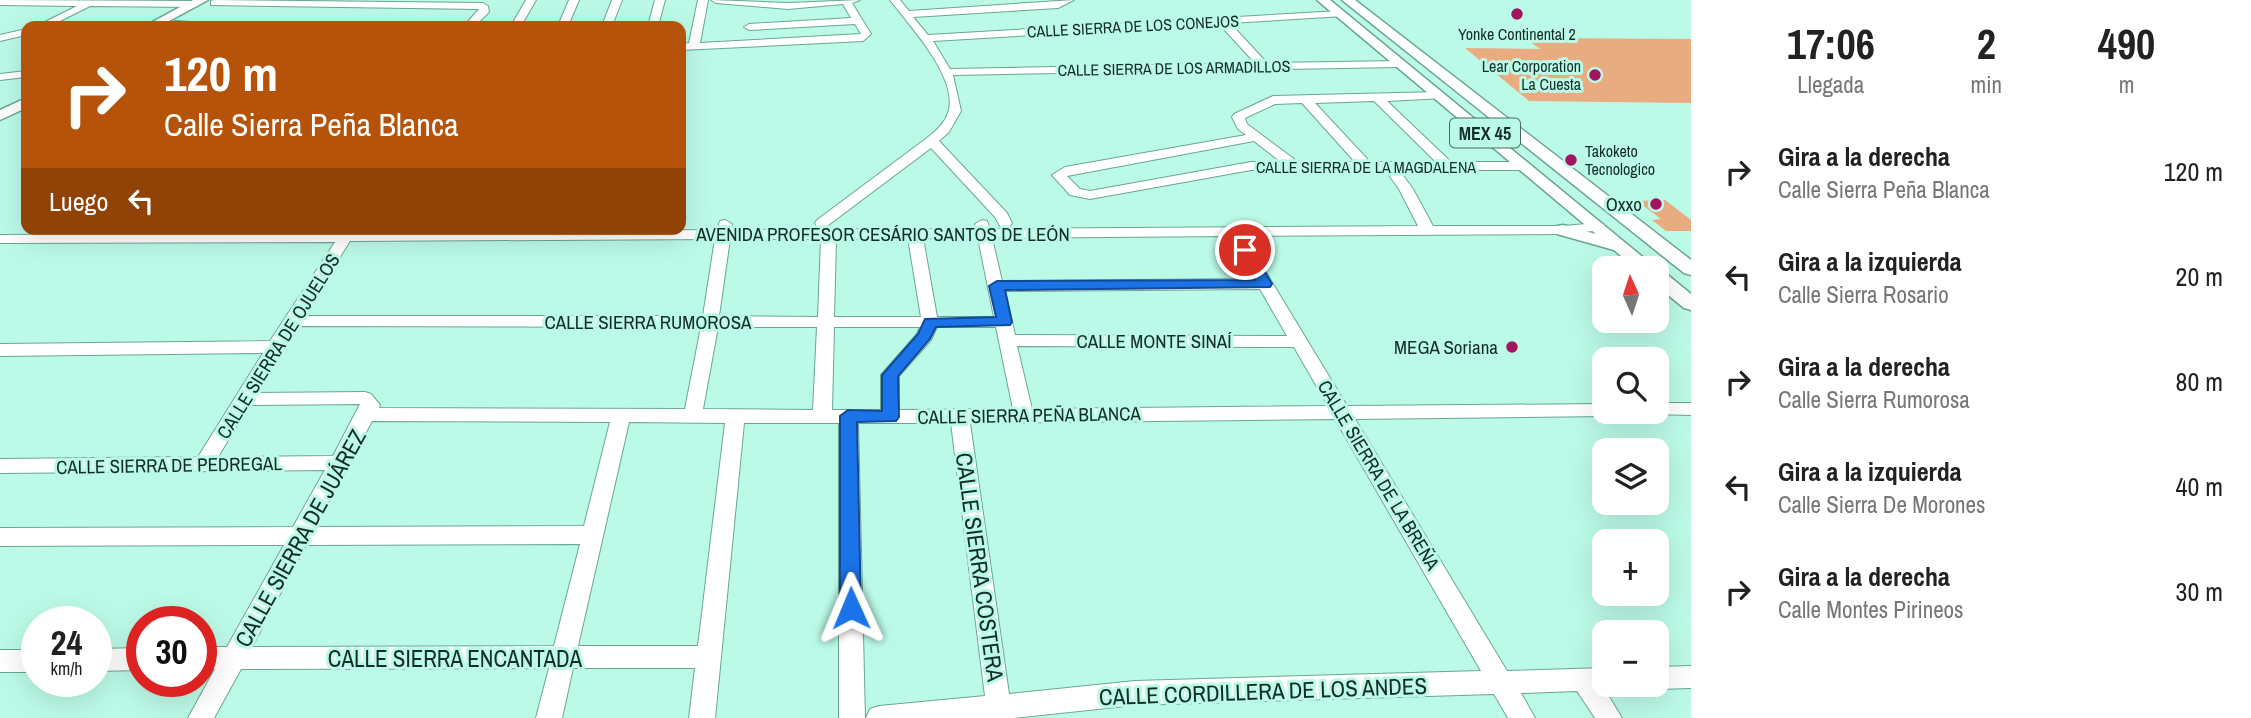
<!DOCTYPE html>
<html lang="es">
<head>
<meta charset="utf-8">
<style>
  body { margin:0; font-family:"Archivo Narrow",sans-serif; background:#f6f6f6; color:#222; height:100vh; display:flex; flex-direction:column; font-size:26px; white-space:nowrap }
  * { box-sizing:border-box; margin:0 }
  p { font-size:23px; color:#767676 }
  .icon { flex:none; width:38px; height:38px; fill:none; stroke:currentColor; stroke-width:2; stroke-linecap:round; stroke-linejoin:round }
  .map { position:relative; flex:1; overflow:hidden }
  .side { display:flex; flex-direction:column; background:#fff; width:560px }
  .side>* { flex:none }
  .guide { position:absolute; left:21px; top:21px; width:665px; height:214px; border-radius:14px; box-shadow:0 7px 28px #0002; background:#b45309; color:#fff; overflow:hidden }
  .needle { width:46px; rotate:357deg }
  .controls { position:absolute; left:1592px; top:256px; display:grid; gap:14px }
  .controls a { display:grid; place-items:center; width:77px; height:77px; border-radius:14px; background:#fff; box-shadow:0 7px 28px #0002; font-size:35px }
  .speed { position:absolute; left:21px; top:606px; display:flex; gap:14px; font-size:35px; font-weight:700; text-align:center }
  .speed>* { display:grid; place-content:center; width:91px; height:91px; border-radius:50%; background:#fff; box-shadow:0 7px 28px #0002; line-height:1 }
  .speed small { font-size:18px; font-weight:400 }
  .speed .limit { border:10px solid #d22; background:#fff; color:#111 }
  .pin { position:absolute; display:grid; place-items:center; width:60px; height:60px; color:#fff; margin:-30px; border:4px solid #fff; border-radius:50%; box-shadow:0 2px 7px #0007 }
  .me { position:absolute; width:77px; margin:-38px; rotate:359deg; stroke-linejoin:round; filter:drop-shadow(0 0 5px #0008) }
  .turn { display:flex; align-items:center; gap:24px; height:147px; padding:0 28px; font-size:32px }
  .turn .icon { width:91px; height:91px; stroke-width:2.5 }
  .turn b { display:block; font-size:49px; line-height:60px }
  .then { display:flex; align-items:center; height:66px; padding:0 28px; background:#0003; gap:14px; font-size:26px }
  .eta { display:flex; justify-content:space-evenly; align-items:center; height:119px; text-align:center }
  .eta b { font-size:42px; font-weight:700; line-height:49px }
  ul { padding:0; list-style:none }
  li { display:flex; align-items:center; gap:21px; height:105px; padding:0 28px }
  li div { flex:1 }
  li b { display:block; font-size:26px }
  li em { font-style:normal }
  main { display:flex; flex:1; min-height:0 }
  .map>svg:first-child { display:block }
  .building { fill:#e9ab80 }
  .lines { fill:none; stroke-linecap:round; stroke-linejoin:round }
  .minor-casing { stroke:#6aa596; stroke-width:2 }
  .major-casing { stroke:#6aa596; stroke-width:3 }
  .minor { fill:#fff; fill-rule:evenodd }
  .major { fill:#fff; fill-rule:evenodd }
  .route { fill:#1a73e8; stroke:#114b97; stroke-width:2 }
  .poi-dot { fill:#a1165f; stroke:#bcfae8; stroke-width:2.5 }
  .labels { text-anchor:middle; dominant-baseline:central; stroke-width:6; stroke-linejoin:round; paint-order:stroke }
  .far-street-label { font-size:16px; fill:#142d27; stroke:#bcfae8 }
  .far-poi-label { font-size:16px; fill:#142d27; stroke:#bcfae8 }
  .shield { fill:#bcfae8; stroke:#466a61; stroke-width:2 }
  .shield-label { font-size:18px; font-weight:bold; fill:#142d27 }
  .poi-label { font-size:19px; fill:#142d27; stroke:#bcfae8; text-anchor:end }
  .street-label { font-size:19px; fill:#142d27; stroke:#bcfae8 }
  .near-street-label { font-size:23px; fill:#142d27; stroke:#bcfae8 }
</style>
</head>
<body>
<main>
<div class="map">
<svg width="1691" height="718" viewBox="0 0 1691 718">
  <rect width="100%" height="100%" fill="#bcfae8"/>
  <g class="building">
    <path d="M1525,38L1691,39V103L1529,101L1465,48L1540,49Z"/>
    <path d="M1665,200L1691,220V231H1666L1652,220L1661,219L1637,201Z"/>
  </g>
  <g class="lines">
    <g class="minor-casing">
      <g id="minor">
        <path d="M0,0L195,1L200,4L195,7L90,6L50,26H37L77,6L0,5Z"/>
        <path d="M214,0L483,3L488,6L489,12L475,26H464L479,9L211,5V1Z"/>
        <path d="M526,0H536L521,26H511Z"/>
        <path d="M569,0H579L568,26H558Z"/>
        <path d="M612,0H622L612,26H602Z"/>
        <path d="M655,0H665L658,26H648Z"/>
        <path d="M698,0H708L700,43L861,34L855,24L749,30L744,27L749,24L851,18L843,4L788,9L716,3L711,0L788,3L860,0L852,3L871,34L863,41L681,50V44L689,43Z"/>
        <path d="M890,0H900L909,11L1074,0L1058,8L913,17L928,35L1340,11L1344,12V16L1230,23L1267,63L1400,61L1406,64L1400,67L953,75L961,111L949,132L939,141L1007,213L1012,223L1010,226H1000L995,217L931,148L827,226H817L815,223L817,220L927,138C936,131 944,124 948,113C960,79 909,25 890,0ZM1219,24L1255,63L950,69L933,41Z"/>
        <path d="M175,21L206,23L211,26H171L170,24Z"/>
        <path d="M26,29V35L0,41V35Z"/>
        <path d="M26,71V77L0,80V74Z"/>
        <path d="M1440,92L1444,94V98L1387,101L1451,162H1525L1532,166L1525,170H1399L1413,189L1433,226H1563L1598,223L1603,224L1605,227L1603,230L1563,234L1244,236L1347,406L1605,404V411H1614L1605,416L1355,419L1507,671L1605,668V684H1615L1605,690L1622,718H1595L1577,691L1521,693L1535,718H1508L1494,694L1135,705L1013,718H866L870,709L879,706L985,696L951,423H858L865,718H839V423H744L715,718H689L695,668H573L562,718H536L549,668L241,669L214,718H188L215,669H201V647H227L284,545L0,546V528L293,527L325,470L0,473V459L198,457L263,353L0,356V344L270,341L335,242L0,243V235L341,233L344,229H354L356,232L717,230L720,221L725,220L732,224L731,230L976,229L975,224L982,220L987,221L990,229L1418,226L1399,189L1385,170H1251L1090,199L1070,195L1052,175L1065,167L1246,135L1238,129L1232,117L1234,114L1273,96ZM1374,101L1436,162H1370L1315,103ZM1302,103L1355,162H1298L1247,124L1245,118L1275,104ZM1254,141L1281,162H1251L1090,191L1080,189L1067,176ZM1230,236L1254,279L1002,281L992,238ZM908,238L921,317H834L836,239ZM923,238H978L994,317H937ZM715,239L703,316H303L350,241ZM730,239H821L818,317L719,316ZM1260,289L1287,336L1015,335L1005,291ZM297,326L701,327L685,409L379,408L380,405L371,394L365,392L256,393ZM718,327H817L813,410L703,409ZM834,327H920L917,334L881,375V410H832ZM937,327H996L1013,409L899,410V376L931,340ZM1017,346L1294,347L1328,406L1032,409ZM360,404L333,456L218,457L249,405ZM1335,419L1481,671L1135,681L1009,694L970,423ZM372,421L610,422L584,526L315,527ZM629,422L725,423L698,646H578ZM580,544L554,646L252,647L306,545Z"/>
        <path d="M1657,403H1691V415L1650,414L1649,411H1657Z"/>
        <path d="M142,648V670L96,671V649Z"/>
        <rect x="0" y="650" width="37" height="22"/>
        <path d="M1691,666V688L1657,689L1648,684H1657V667Z"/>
      </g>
    </g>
    <g class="major-casing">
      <g id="major">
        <path d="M193,0H208L160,26H145Z"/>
        <path d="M1317,0H1330L1656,268H1635L1614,250L1557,234L1554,230L1557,226L1563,225L1596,234Z"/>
        <path d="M1342,0H1355L1691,260V275L1684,273Z"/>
        <path d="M26,98V108L0,120V110Z"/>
        <path d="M1657,270L1664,272L1691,294V310L1684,308L1657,286Z"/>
      </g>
    </g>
    <use href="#minor" class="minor"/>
    <use href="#major" class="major"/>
  </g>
  <path class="route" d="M1245,246L1250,247L1272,284L1270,287L1005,290L1012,322L1010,325L936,327L930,339L898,376L899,417L896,421L857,422L861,608L858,615L851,617L843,615L840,608V416L848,410L882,411V375L918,334L925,319L996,317L989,286L997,281L1255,280L1238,250Z"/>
  <g class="poi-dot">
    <circle cx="1517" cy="14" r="7"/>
    <circle cx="1595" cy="75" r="7"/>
    <circle cx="1571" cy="160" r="7"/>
    <circle cx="1656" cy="204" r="7"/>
    <circle cx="1512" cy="347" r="7"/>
  </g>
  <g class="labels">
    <g class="far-street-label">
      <text transform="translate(1133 26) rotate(-3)">CALLE SIERRA DE LOS CONEJOS</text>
      <text transform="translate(1174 68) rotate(-1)">CALLE SIERRA DE LOS ARMADILLOS</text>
      <text x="1366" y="167">CALLE SIERRA DE LA MAGDALENA</text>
    </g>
    <g class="far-poi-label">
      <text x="1517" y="34">Yonke Continental 2</text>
      <text x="1581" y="66" text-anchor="end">Lear Corporation<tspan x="1581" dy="18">La Cuesta</tspan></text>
      <text x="1585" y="151" text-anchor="start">Takoketo<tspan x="1585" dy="18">Tecnologico</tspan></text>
    </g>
    <rect class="shield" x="1450" y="118.5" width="70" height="29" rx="5"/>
    <g class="shield-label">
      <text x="1485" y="133">MEX 45</text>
    </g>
    <g class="poi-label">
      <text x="1642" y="204">Oxxo</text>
      <text x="1498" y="347">MEGA Soriana</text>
    </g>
    <g class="street-label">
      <text x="883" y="234">AVENIDA PROFESOR CESÁRIO SANTOS DE LEÓN</text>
      <text x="648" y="322">CALLE SIERRA RUMOROSA</text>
      <text x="1154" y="341">CALLE MONTE SINAÍ</text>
      <text transform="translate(278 346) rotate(-58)">CALLE SIERRA DE OJUELOS</text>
      <text transform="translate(1029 415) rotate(-1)">CALLE SIERRA PEÑA BLANCA</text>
      <text transform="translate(169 465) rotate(-1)">CALLE SIERRA DE PEDREGAL</text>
      <text transform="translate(1379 475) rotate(59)">CALLE SIERRA DE LA BREÑA</text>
    </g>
    <g class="near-street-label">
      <text transform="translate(300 538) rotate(-61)">CALLE SIERRA DE JUÁREZ</text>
      <text transform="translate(980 567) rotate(82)">CALLE SIERRA COSTERA</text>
      <text x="455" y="658">CALLE SIERRA ENCANTADA</text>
      <text transform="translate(1263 691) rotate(-2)">CALLE CORDILLERA DE LOS ANDES</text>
    </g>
  </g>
</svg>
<div class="controls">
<a><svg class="needle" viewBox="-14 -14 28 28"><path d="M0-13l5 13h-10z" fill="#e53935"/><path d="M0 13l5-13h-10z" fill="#767676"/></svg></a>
<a><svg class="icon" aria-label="search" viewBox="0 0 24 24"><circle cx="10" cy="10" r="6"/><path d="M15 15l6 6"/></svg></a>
<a><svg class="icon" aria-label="layers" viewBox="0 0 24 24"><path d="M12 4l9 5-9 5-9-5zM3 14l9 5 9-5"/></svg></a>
<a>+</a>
<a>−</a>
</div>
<div class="speed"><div>24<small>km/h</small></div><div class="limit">30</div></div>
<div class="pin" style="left:1245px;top:250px;background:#d93025"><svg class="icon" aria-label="arrive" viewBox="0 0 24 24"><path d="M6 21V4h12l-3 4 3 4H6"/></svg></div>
<svg class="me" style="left:851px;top:608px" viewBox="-20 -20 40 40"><path d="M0-17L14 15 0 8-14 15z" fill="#1a73e8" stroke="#fff" stroke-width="4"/></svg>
<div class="guide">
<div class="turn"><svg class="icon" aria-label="right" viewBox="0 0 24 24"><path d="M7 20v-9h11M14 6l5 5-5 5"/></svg><div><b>120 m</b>Calle Sierra Peña Blanca</div></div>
<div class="then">Luego<svg class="icon" aria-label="left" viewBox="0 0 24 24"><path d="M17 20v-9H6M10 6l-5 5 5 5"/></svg></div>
</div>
</div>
<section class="side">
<div class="eta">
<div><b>17:06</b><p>Llegada</p></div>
<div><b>2</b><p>min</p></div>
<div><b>490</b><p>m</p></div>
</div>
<ul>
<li><svg class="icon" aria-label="right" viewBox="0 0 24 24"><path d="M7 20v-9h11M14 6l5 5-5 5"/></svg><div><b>Gira a la derecha</b><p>Calle Sierra Peña Blanca</p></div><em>120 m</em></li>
<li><svg class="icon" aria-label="left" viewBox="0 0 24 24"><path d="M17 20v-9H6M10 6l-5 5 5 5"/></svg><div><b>Gira a la izquierda</b><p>Calle Sierra Rosario</p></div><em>20 m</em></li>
<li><svg class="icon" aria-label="right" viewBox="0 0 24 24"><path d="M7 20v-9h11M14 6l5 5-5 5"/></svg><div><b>Gira a la derecha</b><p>Calle Sierra Rumorosa</p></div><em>80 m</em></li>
<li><svg class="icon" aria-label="left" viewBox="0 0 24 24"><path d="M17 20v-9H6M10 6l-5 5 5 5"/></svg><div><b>Gira a la izquierda</b><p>Calle Sierra De Morones</p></div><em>40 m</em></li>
<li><svg class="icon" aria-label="right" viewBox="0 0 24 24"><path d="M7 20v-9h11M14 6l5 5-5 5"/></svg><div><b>Gira a la derecha</b><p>Calle Montes Pirineos</p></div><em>30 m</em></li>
</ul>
</section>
</main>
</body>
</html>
